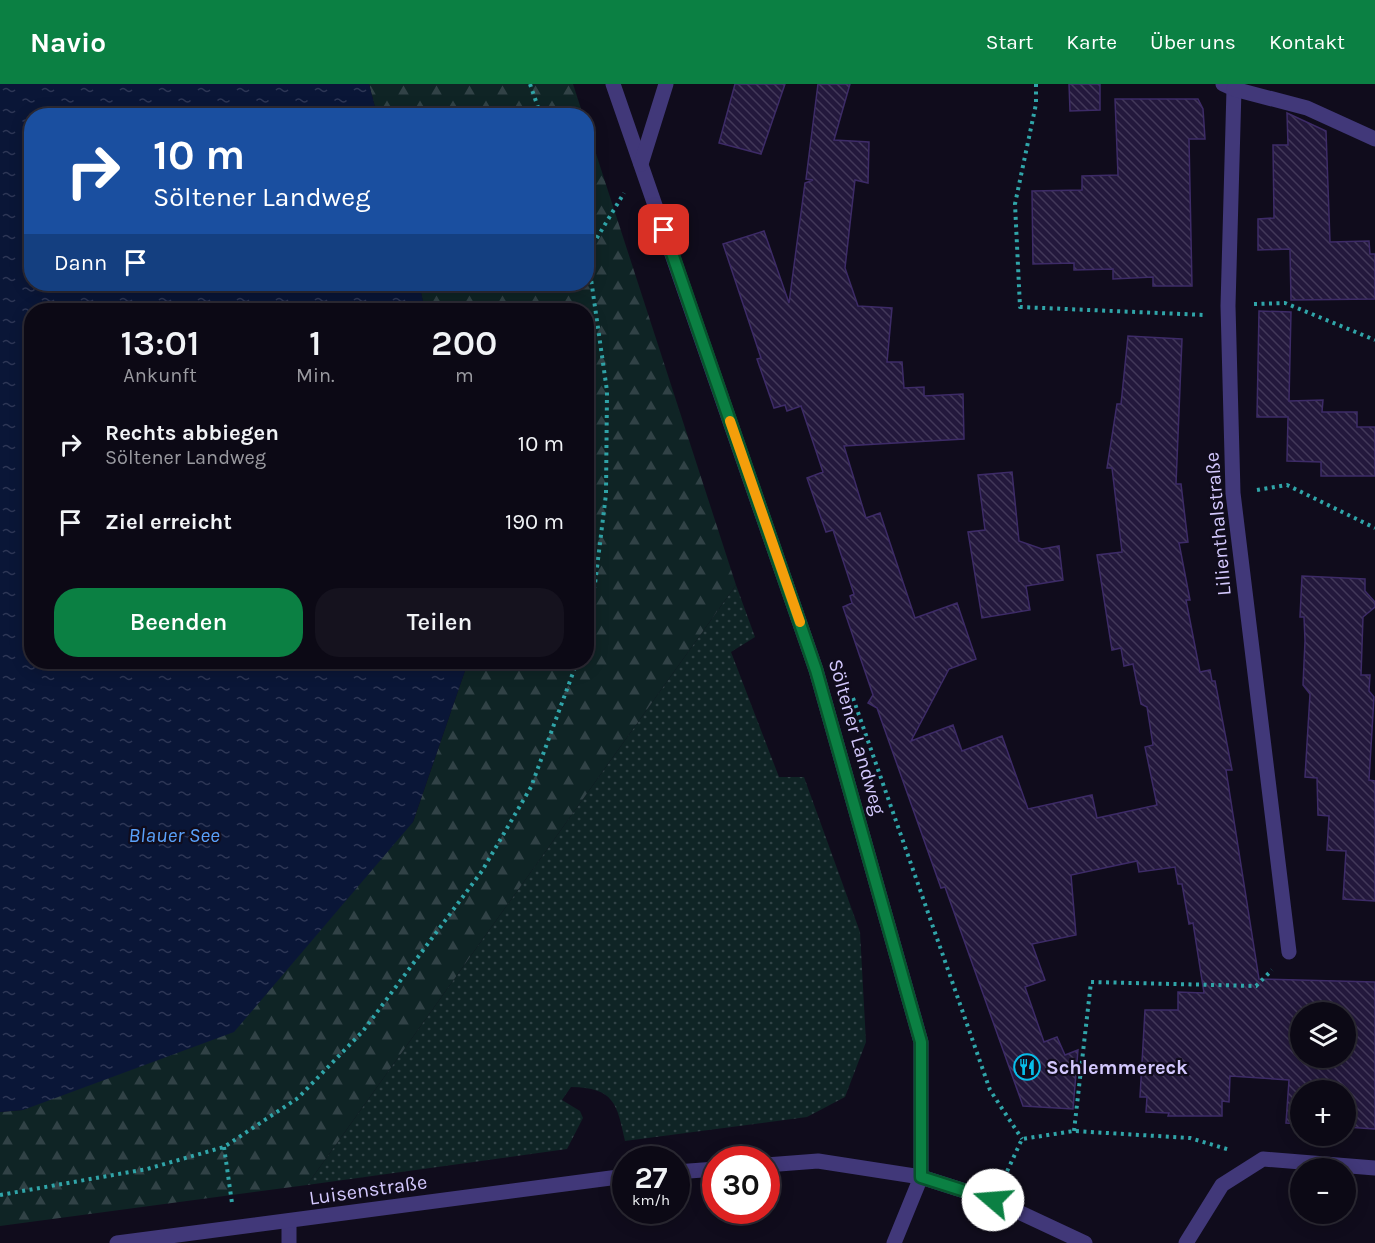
<!DOCTYPE html>
<html lang="de">
<head>
<meta charset="utf-8">
<style>
  body { margin:0; font-family:Karla,sans-serif; background:#15121e; color:#f1f3f6; height:100vh; display:flex; flex-direction:column; font-size:22px; white-space:nowrap }
  * { box-sizing:border-box; margin:0 }
  p { font-size:20px; color:#9a9aa0 }
  .icon { flex:none; width:33px; height:33px; fill:none; stroke:currentColor; stroke-width:2; stroke-linecap:round; stroke-linejoin:round }
  .map { position:relative; flex:1; overflow:hidden }
  .details { position:absolute; left:24px; top:219px; width:570px; height:366px; display:flex; flex-direction:column; background:#0c0915; border-radius:24px; box-shadow:0 3px 15px #0003,0 0 0 2px #2c2a34 }
  .details>* { flex:none }
  .guide { position:absolute; left:24px; top:24px; width:570px; height:183px; border-radius:24px; box-shadow:0 3px 15px #0003,0 0 0 2px #2c2a34; background:#1a4fa0; color:#fff; overflow:hidden }
  .controls { position:absolute; left:1290px; top:918px; display:grid; gap:12px }
  .controls a { display:grid; place-items:center; width:66px; height:66px; border-radius:50%; background:#0c0915; box-shadow:0 3px 15px #0003,0 0 0 2px #2c2a34; font-size:30px }
  .speed { position:absolute; left:612px; top:1062px; display:flex; gap:12px; font-size:30px; font-weight:700; text-align:center }
  .speed>* { display:grid; place-content:center; width:78px; height:78px; border-radius:50%; background:#0c0915; box-shadow:0 3px 15px #0003,0 0 0 2px #2c2a34; line-height:1 }
  .speed small { font-size:15px; font-weight:400 }
  .speed .limit { border:9px solid #d22; background:#fff; color:#111 }
  .pin { position:absolute; display:grid; place-items:center; width:51px; height:51px; color:#fff; margin:-26px; border-radius:12px; box-shadow:0 3px 9px #0006 }
  .me { position:absolute; width:66px; margin:-33px; rotate:288deg; stroke-linejoin:round; filter:drop-shadow(0 0 4px #0008) }
  .turn { display:flex; align-items:center; gap:21px; height:126px; padding:0 30px; font-size:27px }
  .turn .icon { width:78px; height:78px; stroke-width:2.5 }
  .turn b { display:block; font-size:42px; line-height:51px }
  .then { display:flex; align-items:center; height:57px; padding:0 30px; background:#0003; gap:12px; font-size:22px }
  .eta { display:flex; justify-content:space-evenly; align-items:center; height:102px; text-align:center }
  .eta b { font-size:36px; font-weight:600; line-height:42px }
  .action { display:flex; gap:12px; margin-top:auto; padding:12px 30px }
  .action a { flex:1; height:69px; border-radius:24px; background:#0b8043; color:#fff; font-size:24px; font-weight:600; line-height:69px; text-align:center }
  .action a+a { background:#15121e; color:#f1f3f6 }
  ul { padding:0; list-style:none }
  li { display:flex; align-items:center; gap:18px; height:78px; padding:0 30px }
  li div { flex:1 }
  li b { display:block; font-size:22px }
  li em { font-style:normal }
  header { display:flex; align-items:center; gap:36px; box-sizing:border-box; height:84px; padding:0 30px; background:#0b8043; color:#fff }
  header strong { font-size:28px }
  nav { display:flex; gap:33px; margin-inline-start:auto; font-size:21px }
  .map>svg:first-child { display:block }
  .grass { fill:url(#grass-dots) }
  .forest { fill:url(#forest-firs) }
  .water { fill:url(#water-ripples) }
  .building { fill:url(#building-back-hatch); stroke:#3d2b67; stroke-width:1.5; fill-rule:evenodd }
  .lines { fill:none; stroke-linecap:round; stroke-linejoin:round }
  .path { stroke:#30a5a9; stroke-width:4; stroke-dasharray:3 4.5; stroke-linecap:butt }
  .street { stroke:#413879; stroke-width:15 }
  .route-casing { stroke:#07532c; stroke-width:15 }
  .route { stroke:#0b8043; stroke-width:10 }
  .slow { stroke:#f59e0b; stroke-width:10 }
  .labels { text-anchor:middle; dominant-baseline:central; stroke-width:4.5; stroke-linejoin:round; paint-order:stroke }
  .street-label { font-size:20px; fill:#d3c8fd; stroke:#100c1c }
  .poi-label { font-size:20px; font-weight:bold; fill:#d3c8fd; stroke:#100c1c; text-anchor:start }
  .water-label { font-size:21px; font-style:italic; fill:#5aa1fa; stroke:#100c1c }
</style>
</head>
<body>
<header>
<strong>Navio</strong>
<nav><a>Start</a><a>Karte</a><a>Über uns</a><a>Kontakt</a></nav>
</header>
<div class="map">
<svg width="1375" height="1159" viewBox="0 0 1375 1159">
  <defs>
    <pattern id="grass-dots" width="8" height="8" patternUnits="userSpaceOnUse" patternTransform="scale(1.5)"><rect width="8" height="8" fill="#0f2425"/><path d="M2 2h.1M6 6h.1" fill="none" stroke="#314246" stroke-width="1.8" stroke-linecap="round"/></pattern>
    <pattern id="forest-firs" width="22" height="20" patternUnits="userSpaceOnUse" patternTransform="scale(1.5)"><rect width="22" height="20" fill="#0f2425"/><path d="M5 1l3.5 6h-7zM16 11l3.5 6h-7z" fill="#314246"/></pattern>
    <pattern id="water-ripples" width="26" height="14" patternUnits="userSpaceOnUse" patternTransform="scale(1.5)"><rect width="26" height="14" fill="#0a1637"/><path d="M2 4q2-2 4 0t4 0M15 11q2-2 4 0t4 0" fill="none" stroke="#2d3655"/></pattern>
    <pattern id="building-back-hatch" width="6" height="6" patternUnits="userSpaceOnUse" patternTransform="scale(1.5)"><rect width="6" height="6" fill="#23183c"/><path d="M-1 5l2 2M0 0l6 6M5-1l2 2" fill="none" stroke="#423859"/></pattern>
  </defs>
  <rect width="100%" height="100%" fill="#100c1c"/>
  <path class="grass" d="M736,501L755,553L731,568L779,693H804L860,848L866,958L845,1013L807,1033L625,1057C617,1019 614,1004 571,1003L562,1016L580,1027L583,1034L567,1065L307,1101Z"/>
  <g class="forest">
    <path d="M369,0H573L583,31H377Z"/>
    <path d="M587,42L736,501L307,1101L0,1142V1028L23,1026L413,738L468,578H586V226H425L419,200H586Z"/>
  </g>
  <path class="water" d="M0,0H369L377,31L32,32V200H419L425,226H32V578H468L413,738L234,948L23,1026L0,1028Z"/>
  <g class="building">
    <path d="M735,0H785L761,70L719,59Z"/>
    <path d="M818,0H850L834,56L869,58L868,99L855,96L845,184L858,222L892,224L887,278H902L904,304L924,303V312L963,310L964,355L844,362L866,434L880,429L915,534L957,519L976,575L949,585L911,657L953,641L962,667L1002,652L1028,725L1092,711L1097,734L1157,721L1145,663L1153,661L1147,623L1141,620L1133,580L1124,582L1121,564L1112,566L1097,471L1122,468L1112,384H1107L1117,320H1121L1128,252L1182,255L1176,400H1181L1188,458L1179,459L1190,516H1186L1200,588L1210,586L1212,597H1215L1232,686H1226L1259,895L1375,898V1045L1346,1043V1006H1300V1040L1286,1039L1289,996L1230,992L1229,1018L1222,1017V1032H1168L1169,1029L1146,1028L1147,1013H1140L1145,926H1178V908L1204,909L1193,839L1189,840L1182,800H1178L1175,783L1139,788L1137,777L1071,791L1076,851L1032,860L1045,896L1025,903L1044,958L1057,953L1065,971L1078,966L1073,1025L1023,1022L945,803L941,804L877,624L868,619L873,611L843,523L852,519L850,512L854,510L833,446L826,448L807,394L823,388L801,322L787,327L785,321L774,324L757,275L761,274L723,160L764,147L789,219L805,99L813,96L806,95ZM1300,928H1346V974H1300Z"/>
    <path d="M1069,0H1100V26L1070,27Z"/>
    <path d="M1115,15H1198L1203,25L1205,55H1189L1192,202H1153V193L1113,195V185L1074,186V179L1033,180L1032,107L1082,106V92L1118,91Z"/>
    <path d="M1287,29L1326,47L1330,158L1369,157L1370,170H1375V215L1291,216L1290,165L1258,166V135L1274,134L1273,61H1288Z"/>
    <path d="M1259,227L1291,228L1289,317L1323,316L1322,328H1357V343H1375V392H1321V378L1287,377L1288,333H1257Z"/>
    <path d="M1012,388L1019,457L1042,465L1059,462L1063,496L1026,502L1030,526L982,534L968,448L985,446L978,391Z"/>
    <path d="M1302,492L1365,495V507L1375,518V523L1363,533L1361,591H1370L1369,607L1374,613L1369,696L1375,697V817L1343,815L1346,767L1327,766L1329,732L1318,731L1317,694L1305,693L1310,610L1303,601L1305,557L1304,533H1300Z"/>
  </g>
  <g class="lines">
    <g class="path">
      <path d="M530,0L541,32"/>
      <path d="M1036,0V20L1015,120L1020,223L1205,231"/>
      <path d="M586,160L607,307L606,410L595,500L586,537"/>
      <path d="M589,167L624,109"/>
      <path d="M1254,220L1285,219L1375,256"/>
      <path d="M1257,406L1287,401L1375,444"/>
      <path d="M853,614L990,1006L1022,1055"/>
      <path d="M1074,1047L1091,898L1256,902L1272,886"/>
      <path d="M224,1063L232,1119"/>
      <path d="M1004,1094L1022,1055L1074,1047L1190,1054L1230,1066"/>
      <path d="M0,1111L147,1085L224,1063L298,1014L363,947L482,787L531,703L577,578"/>
    </g>
    <g class="street">
      <path d="M613,0L816,586L921,958V1093L894,1159"/>
      <path d="M1223,0L1234,5L1228,222L1233,409L1289,868"/>
      <path d="M1234,5L1307,24L1375,55"/>
      <path d="M641,80L666,0"/>
      <path d="M766,1081L818,1077L921,1093L993,1116L1085,1159"/>
      <path d="M676,1088L716,1085"/>
      <path d="M289,1138V1159"/>
      <path d="M117,1159L626,1092"/>
      <path d="M1186,1159L1222,1101L1263,1075L1375,1084"/>
    </g>
  </g>
  <g class="lines">
    <g class="route-casing">
      <path id="route" d="M664,146L816,586L921,958V1093L993,1116"/>
    </g>
    <use href="#route" class="route"/>
    <path class="slow" d="M730,337L800,538"/>
  </g>
  <defs>
    <g id="restaurant-ring" transform="scale(1.35)"><circle r="9.5" fill="#100c1c" stroke="#08beea" stroke-width="1.5"/><path d="M-5-6h1v4h1v-4h1v4h1v-4h1v5L-1.5 .5V6h-2V.5L-5-1ZM5-6V6H3V1.5H1.5Q1.5-4 5-6Z" fill="#08beea"/></g>
  </defs>
  <g fill-rule="evenodd">
    <use href="#restaurant-ring" x="1027" y="983"/>
  </g>
  <g class="labels">
    <g class="street-label">
      <text transform="translate(1218 440) rotate(-95)">Lilienthalstraße</text>
      <text transform="translate(857 653) rotate(74)">Söltener Landweg</text>
      <text transform="translate(368 1106) rotate(-8)">Luisenstraße</text>
    </g>
    <g class="poi-label">
      <text x="1046" y="983">Schlemmereck</text>
    </g>
    <g class="water-label">
      <text x="174" y="751">Blauer See</text>
    </g>
  </g>
</svg>
<div class="controls">
<a><svg class="icon" aria-label="layers" viewBox="0 0 24 24"><path d="M12 4l9 5-9 5-9-5zM3 14l9 5 9-5"/></svg></a>
<a>+</a>
<a>−</a>
</div>
<div class="speed"><div>27<small>km/h</small></div><div class="limit">30</div></div>
<div class="pin" style="left:664px;top:146px;background:#d93025"><svg class="icon" aria-label="arrive" viewBox="0 0 24 24"><path d="M6 21V4h12l-3 4 3 4H6"/></svg></div>
<svg class="me" style="left:993px;top:1116px" viewBox="-20 -20 40 40"><circle r="19" fill="#fff"/><path d="M0-13L10 11 0 6-10 11z" fill="#0b8043"/></svg>
<div class="guide">
<div class="turn"><svg class="icon" aria-label="right" viewBox="0 0 24 24"><path d="M7 20v-9h11M14 6l5 5-5 5"/></svg><div><b>10 m</b>Söltener Landweg</div></div>
<div class="then">Dann<svg class="icon" aria-label="arrive" viewBox="0 0 24 24"><path d="M6 21V4h12l-3 4 3 4H6"/></svg></div>
</div>
<section class="details">
<div class="eta">
<div><b>13:01</b><p>Ankunft</p></div>
<div><b>1</b><p>Min.</p></div>
<div><b>200</b><p>m</p></div>
</div>
<ul>
<li><svg class="icon" aria-label="right" viewBox="0 0 24 24"><path d="M7 20v-9h11M14 6l5 5-5 5"/></svg><div><b>Rechts abbiegen</b><p>Söltener Landweg</p></div><em>10 m</em></li>
<li><svg class="icon" aria-label="arrive" viewBox="0 0 24 24"><path d="M6 21V4h12l-3 4 3 4H6"/></svg><div><b>Ziel erreicht</b></div><em>190 m</em></li>
</ul>
<div class="action"><a>Beenden</a><a>Teilen</a></div>
</section>
</div>
</body>
</html>
